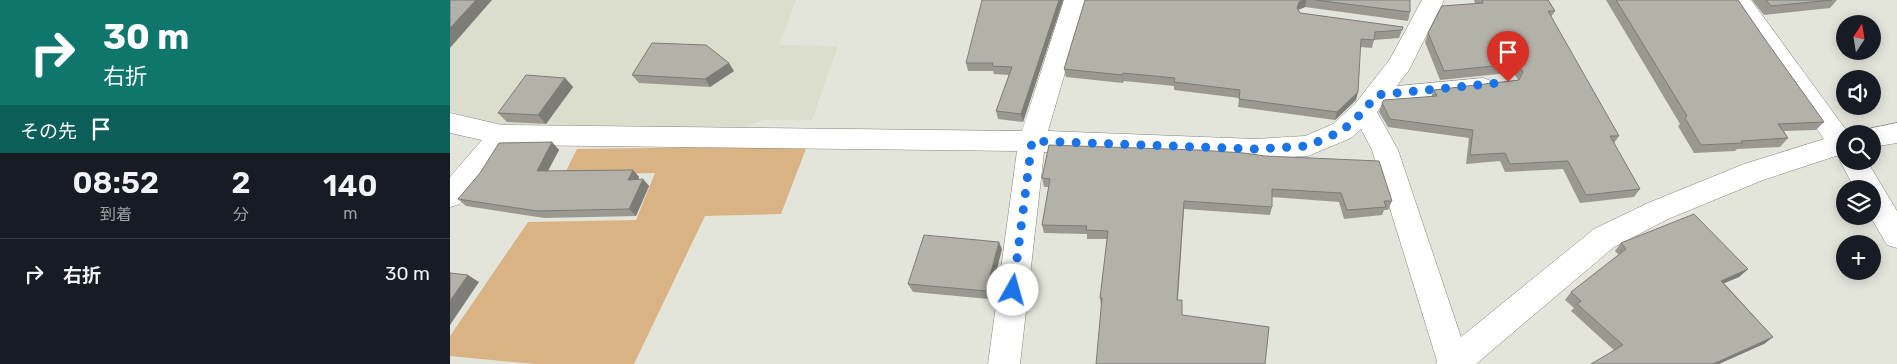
<!DOCTYPE html>
<html lang="ja">
<head>
<meta charset="utf-8">
<style>
  body { margin:0; font-family:Rubik,"Noto Sans JP",sans-serif; background:#242831; color:#f1f3f6; height:100vh; display:flex; flex-direction:column; font-size:19px; white-space:nowrap }
  * { box-sizing:border-box; margin:0 }
  p { font-size:16px; color:#9ea1a6 }
  .icon { flex:none; width:28px; height:28px; fill:none; stroke:currentColor; stroke-width:2; stroke-linecap:round; stroke-linejoin:round }
  .map { position:relative; flex:1; overflow:hidden }
  .panel { display:flex; flex-direction:column; background:#171b24; width:450px }
  .panel>* { flex:none }
  .guide { background:#0f766e; color:#fff; overflow:hidden }
  .needle { width:32px; rotate:12deg }
  .controls { position:absolute; left:1386px; top:15px; display:grid; gap:10px }
  .controls a { display:grid; place-items:center; width:45px; height:45px; border-radius:50%; background:#171b24; box-shadow:0 2px 12px #0003; font-size:25px }
  .pin { position:absolute; display:grid; place-items:center; width:42px; height:42px; color:#fff; margin:-51px -21px; border-radius:50% 50% 50% 0; rotate:-45deg; box-shadow:0 0 5px #0007 }
  .pin .icon { rotate:45deg }
  .me { position:absolute; width:55px; margin:-28px; rotate:7deg; stroke-linejoin:round; filter:drop-shadow(0 0 4px #0008) }
  .turn { display:flex; align-items:center; gap:18px; height:105px; padding:0 20px; font-size:22px }
  .turn .icon { width:65px; height:65px; stroke-width:2.5 }
  .turn b { display:block; font-size:35px; line-height:42px }
  .then { display:flex; align-items:center; height:48px; padding:0 20px; background:#0003; gap:10px; font-size:19px }
  .eta { display:flex; justify-content:space-evenly; align-items:center; height:85px; text-align:center }
  .eta b { font-size:30px; font-weight:600; line-height:35px }
  ul { padding:0; list-style:none }
  li { display:flex; align-items:center; gap:15px; height:70px; padding:0 20px; border-top:1px solid #363941 }
  li div { flex:1 }
  li b { display:block; font-size:19px }
  li em { font-style:normal }
  main { display:flex; flex:1; min-height:0 }
  .map>svg:first-child { display:block }
  .built { fill:#dbdecc }
  .green { fill:#dab385 }
  .lines { fill:none; stroke-linecap:round; stroke-linejoin:round }
  .lane-casing { stroke:#83847b; stroke-width:1 }
  .street-casing { stroke:#83847b; stroke-width:1 }
  .lane { fill:#fff; fill-rule:evenodd }
  .street { fill:#fff; fill-rule:evenodd }
  .wall { fill:#9b9890 }
  .shaded-wall { fill:#7e7c76 }
  .building { fill:#b4b1a8; stroke:#7e7c76 }
  .route { stroke:#1a73e8; stroke-width:9; stroke-dasharray:0 16.2 }
</style>
</head>
<body>
<main>
<section class="panel">
<div class="guide">
<div class="turn"><svg class="icon" aria-label="right" viewBox="0 0 24 24"><path d="M7 20v-9h11M14 6l5 5-5 5"/></svg><div><b>30 m</b>右折</div></div>
<div class="then">その先<svg class="icon" aria-label="arrive" viewBox="0 0 24 24"><path d="M6 21V4h12l-3 4 3 4H6"/></svg></div>
</div>
<div class="eta">
<div><b>08:52</b><p>到着</p></div>
<div><b>2</b><p>分</p></div>
<div><b>140</b><p>m</p></div>
</div>
<ul>
<li><svg class="icon" aria-label="right" viewBox="0 0 24 24"><path d="M7 20v-9h11M14 6l5 5-5 5"/></svg><div><b>右折</b></div><em>30 m</em></li>
</ul>
</section>
<div class="map">
<svg width="1447" height="364" viewBox="0 0 1447 364">
  <rect width="100%" height="100%" fill="#e3e5db"/>
  <path class="built" d="M0,0H346L329,45L388,46L362,120H313L284,132L58,129L0,111Z"/>
  <path class="green" d="M357,146L331,214L255,216L184,364H85L0,356V336L78,222L186,220L205,173L114,175L127,149Z"/>
  <g class="lines">
    <g class="lane-casing">
      <path id="lane" d="M1033,78L1039,80L1042,85L1039,90L1033,92L926,102L919,100L917,95L919,90L926,88Z"/>
    </g>
    <g class="street-casing">
      <g id="street">
        <path d="M614,0H636L598,131L805,139L855,136L883,124L905,104L940,59L972,0H994L959,70L927,112L948,150L1011,337L1144,229L1198,203L1294,164L1374,139L1278,0H1301L1399,134H1395V161H1417L1447,211V248L1437,245L1420,216H1422V189H1405L1390,161L1391,158L1386,156L1313,180L1218,219L1164,247L1026,364H986L987,361L922,150L911,129L901,138L858,156L805,159L594,152L570,364H538L567,151L59,145L10,204L0,207V177L32,140L0,133V113L52,125L572,131Z"/>
        <path d="M1447,123V143L1422,147V134H1411L1413,130Z"/>
      </g>
    </g>
    <use href="#lane" class="lane"/>
    <use href="#street" class="street"/>
  </g>
  <g class="wall">
    <path d="M613,0L573,122L548,119L546,111L559,75L544,74L543,71H518L516,63Z"/>
    <path d="M635,0H960V12L958,21L855,7L848,10L850,13L953,27L949,38L924,40L922,48L910,47L906,100L885,120L788,107L789,98L724,90V86L674,81L673,83L616,77L614,69Z"/>
    <path d="M1024,0H1098L1105,11L1101,17L1169,136L1164,143L1190,189L1184,197L1130,203L1113,169L1055,172L1050,161L1016,164L1019,138L938,127L929,112L932,103L981,97L984,90L1068,80L1065,75L1059,73L990,80L975,42L978,33L1025,3Z"/>
    <path d="M1156,0H1288L1314,38L1374,122L1366,130L1334,131L1338,138L1330,147L1287,149L1285,151L1244,153L1228,126L1230,124Z"/>
    <path d="M1302,0H1387L1380,8L1314,15Z"/>
    <path d="M284,71L260,87L189,83L182,75Z"/>
    <path d="M115,78L123,87L96,124L57,122L48,113Z"/>
    <path d="M102,142L109,150L98,171L183,170L189,177L188,180L193,179L199,186L186,216L94,218L16,206L8,199Z"/>
    <path d="M599,145L942,201L938,210H934L932,215L894,219L889,202L822,197V207L820,215L734,209L728,300L651,306L650,298L657,239H637V234L594,233L592,225L599,187H594L592,178Z"/>
    <path d="M1171,243L1298,269L1289,277L1274,283L1323,337L1314,344L1165,351L1121,311L1124,308L1115,300L1121,292L1169,255L1165,251Z"/>
    <path d="M552,249L539,299L463,292L458,284Z"/>
  </g>
  <g class="shaded-wall">
    <path d="M26,0H42L0,48V28Z"/>
    <path d="M609,0H613L573,122L571,114Z"/>
    <path d="M854,0H856L855,7L847,10V8L849,2Z"/>
    <path d="M279,63L284,71L260,87L255,79Z"/>
    <path d="M115,78L123,87L96,124L88,115Z"/>
    <path d="M908,92L906,100L885,120L887,112Z"/>
    <path d="M102,142L109,150L94,178L87,171Z"/>
    <path d="M183,170L189,177L185,187L178,180Z"/>
    <path d="M193,179L199,186L186,216L179,209Z"/>
    <path d="M549,242L552,249L539,299L536,291Z"/>
    <path d="M1298,269L1289,277L1263,288L1271,281Z"/>
    <path d="M18,275L29,282L0,325V301Z"/>
    <path d="M1323,337L1314,344L1269,364H1263Z"/>
  </g>
  <g class="building">
    <path d="M0,0H26L0,28Z"/>
    <path d="M532,0H609L571,114L546,111L562,67L542,66L543,63H516Z"/>
    <path d="M635,0H854L849,2L847,8L850,13L953,27L952,30L925,32L924,40L911,39L908,92L887,112L789,99L790,90L724,82L725,78L673,73L672,75L614,69Z"/>
    <path d="M865,0H960V12Z"/>
    <path d="M1032,0H1098L1105,11H1098L1169,136H1160L1190,189L1136,195L1118,161L1060,164L1055,153L1020,155L1023,130L940,119L932,103L934,100L987,96L984,90L1069,80L1073,72L1069,66L1063,64L994,71L978,33L992,6L1033,3Z"/>
    <path d="M1166,0H1288L1314,38L1374,122L1328,124L1338,138L1291,141L1292,143L1251,145L1235,118L1237,116Z"/>
    <path d="M1316,0H1382L1321,6Z"/>
    <path d="M202,43L256,45L279,63L255,79L182,75Z"/>
    <path d="M76,75L115,78L88,115L48,113Z"/>
    <path d="M102,142L87,171L183,170L178,180L193,179L179,209L87,211L8,199L30,173L49,143Z"/>
    <path d="M599,145L748,150L794,153L815,156L929,161L942,201H934L936,207L897,210L891,193L822,189V207L734,201L727,300H732V315L819,327L815,364H646L652,298H650L658,231L636,230L637,226L592,225L600,179L592,178Z"/>
    <path d="M1244,214L1298,269L1271,281L1323,337L1263,364H1141L1173,345L1127,304L1131,301L1121,292L1176,249L1171,243Z"/>
    <path d="M474,235L549,242L536,291L458,284Z"/>
    <path d="M0,273L18,275L0,301Z"/>
  </g>
  <g class="lines">
    <path class="route" d="M563,290L582,141L805,149L858,146L892,131L914,111L926,95L1058,82"/>
  </g>
</svg>
<div class="controls">
<a><svg class="needle" viewBox="-14 -14 28 28"><path d="M0-13l5 13h-10z" fill="#e53935"/><path d="M0 13l5-13h-10z" fill="#9ea1a6"/></svg></a>
<a><svg class="icon" aria-label="sound" viewBox="0 0 24 24"><path d="M4 9h4l5-4v14l-5-4H4zM17 9q2 3 0 6"/></svg></a>
<a><svg class="icon" aria-label="search" viewBox="0 0 24 24"><circle cx="10" cy="10" r="6"/><path d="M15 15l6 6"/></svg></a>
<a><svg class="icon" aria-label="layers" viewBox="0 0 24 24"><path d="M12 4l9 5-9 5-9-5zM3 14l9 5 9-5"/></svg></a>
<a>+</a>
</div>
<div class="pin" style="left:1058px;top:82px;background:#d93025"><svg class="icon" aria-label="arrive" viewBox="0 0 24 24"><path d="M6 21V4h12l-3 4 3 4H6"/></svg></div>
<svg class="me" style="left:563px;top:290px" viewBox="-20 -20 40 40"><circle r="19" fill="#fff"/><path d="M0-13L10 11 0 6-10 11z" fill="#1a73e8"/></svg>
</div>
</main>
</body>
</html>
